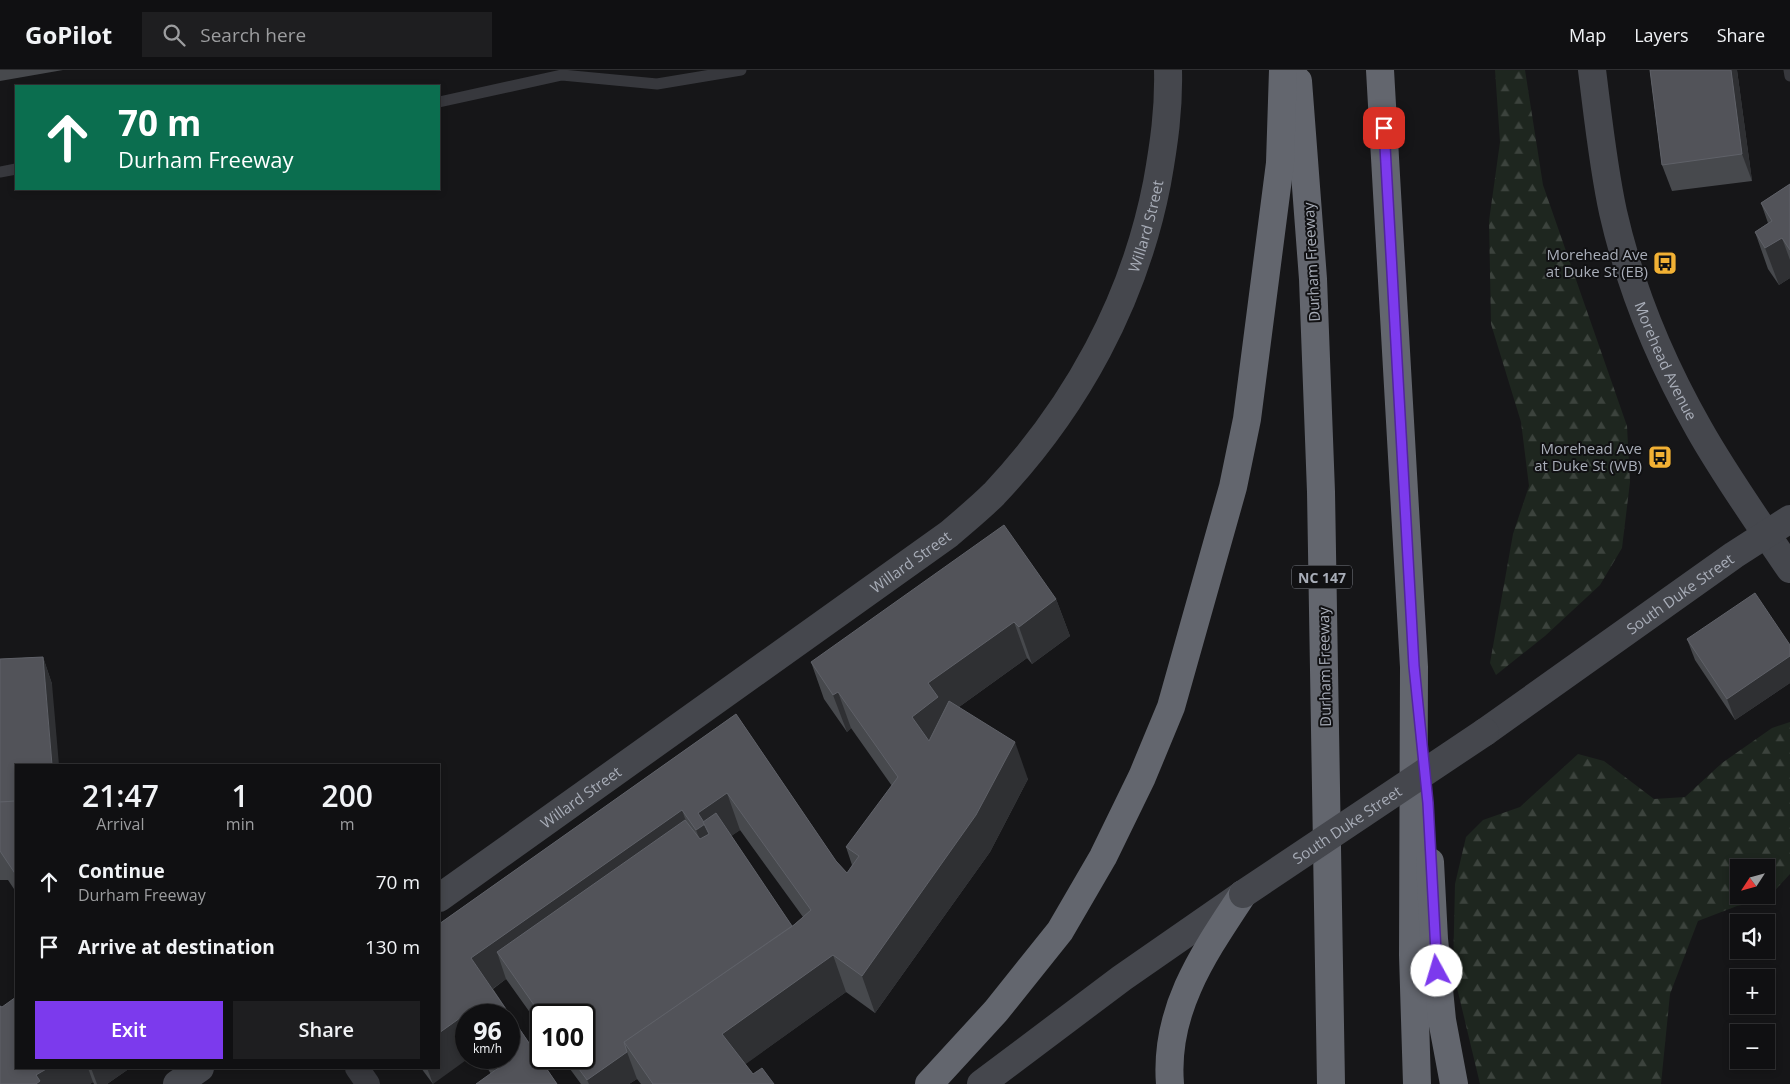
<!DOCTYPE html>
<html lang="en">
<head>
<meta charset="utf-8">
<style>
  body { margin:0; font-family:"Open Sans",sans-serif; background:#1e1e20; color:#f1f3f6; height:100vh; display:flex; flex-direction:column; font-size:19px; white-space:nowrap }
  * { box-sizing:border-box; margin:0 }
  p { font-size:16px; color:#9c9d9f }
  .icon { flex:none; width:28px; height:28px; fill:none; stroke:currentColor; stroke-width:2; stroke-linecap:round; stroke-linejoin:round }
  .map { position:relative; flex:1; overflow:hidden }
  .panel { position:absolute; left:15px; top:694px; width:425px; height:305px; display:flex; flex-direction:column; background:#101012; border-radius:0px; box-shadow:0 2px 8px #0003,0 0 0 1px #303032 }
  .panel>* { flex:none }
  .hud { position:absolute; left:15px; top:15px; width:425px; height:105px; border-radius:0px; box-shadow:0 2px 8px #0003,0 0 0 1px #303032; background:#0b6e4f; color:#fff; overflow:hidden }
  .needle { width:32px; rotate:234deg }
  .fabs { position:absolute; left:1730px; top:789px; display:grid; gap:10px }
  .fabs a { display:grid; place-items:center; width:45px; height:45px; border-radius:0px; background:#101012; box-shadow:0 2px 8px #0003,0 0 0 1px #303032; font-size:25px }
  .speed { position:absolute; left:455px; top:934px; display:flex; gap:10px; font-size:25px; font-weight:700; text-align:center }
  .speed>* { display:grid; place-content:center; width:65px; height:65px; border-radius:50%; background:#101012; box-shadow:0 2px 8px #0003,0 0 0 1px #303032; line-height:1 }
  .speed small { font-size:12px; font-weight:400 }
  .speed .limit { border:2px solid #111; border-radius:8px; background:#fff; color:#111 }
  .pin { position:absolute; display:grid; place-items:center; width:42px; height:42px; color:#fff; margin:-21px; border-radius:10px; box-shadow:0 2px 8px #0006 }
  .me { position:absolute; width:55px; margin:-28px; rotate:354deg; stroke-linejoin:round; filter:drop-shadow(0 0 4px #0008) }
  .turn { display:flex; align-items:center; gap:18px; height:105px; padding:0 20px; font-size:22px }
  .turn .icon { width:65px; height:65px; stroke-width:2.5 }
  .turn b { display:block; font-size:35px; line-height:42px }
  .eta { display:flex; justify-content:space-evenly; align-items:center; height:85px; text-align:center }
  .eta b { font-size:30px; font-weight:600; line-height:35px }
  .action { display:flex; gap:10px; margin-top:auto; padding:10px 20px }
  .action a { flex:1; height:58px; border-radius:0px; background:#7c3aed; color:#fff; font-size:20px; font-weight:600; line-height:58px; text-align:center }
  .action a+a { background:#1e1e20; color:#f1f3f6 }
  ul { padding:0; list-style:none }
  li { display:flex; align-items:center; gap:15px; height:65px; padding:0 20px }
  li div { flex:1 }
  li b { display:block; font-size:19px }
  li em { font-style:normal }
  header { display:flex; align-items:center; gap:30px; box-sizing:border-box; height:70px; padding:0 25px; background:#101012; border-bottom:1px solid #303032 }
  header strong { font-size:24px }
  nav { display:flex; gap:28px; margin-inline-start:auto; font-size:18px }
  .search { width:350px; height:45px; background:#1e1e20; display:flex; align-items:center; gap:12px; box-sizing:border-box; padding:0 18px; border-radius:0px; color:#9c9d9f; font-size:19px }
  .map>svg:first-child { display:block }
  .forest { fill:url(#forest-firs); fill-rule:evenodd }
  .lines { fill:none; stroke-linecap:round; stroke-linejoin:round }
  .lane { stroke:#37383d; stroke-width:11 }
  .street { stroke:#37383d; stroke-width:24 }
  .secondary { stroke:#45474d; stroke-width:28 }
  .highway { stroke:#63666e; stroke-width:28 }
  .secondary-bridge { stroke:#45474d; stroke-width:28 }
  .wall { fill:#47494d; fill-rule:evenodd }
  .shaded-wall { fill:#2f3033 }
  .building { fill:#525359; stroke:#5f6168 }
  .route-casing { stroke:#51269a; stroke-width:12 }
  .route { stroke:#7c3aed; stroke-width:9 }
  .labels { text-anchor:middle; dominant-baseline:central; stroke-width:4; stroke-linejoin:round; paint-order:stroke }
  .shield { fill:#111113; stroke:#7b7e86; stroke-width:1 }
  .shield-label { font-size:14px; font-weight:bold; fill:#a8adb8 }
  .street-label { font-size:15px; fill:#a8adb8; stroke:#111113 }
  .poi-label { font-size:15px; fill:#a8adb8; stroke:#111113; text-anchor:end }
</style>
</head>
<body>
<header>
<strong>GoPilot</strong>
<div class="search"><svg class="icon" aria-label="search" viewBox="0 0 24 24"><circle cx="10" cy="10" r="6"/><path d="M15 15l6 6"/></svg>Search here</div>
<nav><a>Map</a><a>Layers</a><a>Share</a></nav>
</header>
<div class="map">
<svg width="1790" height="1014" viewBox="0 0 1790 1014">
  <defs>
    <pattern id="forest-firs" width="22" height="20" patternUnits="userSpaceOnUse" patternTransform="scale(1.25)"><rect width="22" height="20" fill="#1e261f"/><path d="M5 1l3.5 6h-7zM16 11l3.5 6h-7z" fill="#3c433d"/></pattern>
  </defs>
  <rect width="100%" height="100%" fill="#161618"/>
  <g class="forest">
    <path d="M1495,0H1525L1543,115L1627,356L1630,412L1622,478L1600,515L1545,566L1496,605L1490,593L1513,464L1529,416L1521,352L1491,254L1489,151L1500,72Z"/>
    <path d="M1790,652V804L1766,830L1737,836L1698,851L1670,924L1661,1014H1480L1453,901L1455,814L1466,767L1483,750L1520,737L1578,684L1604,691L1654,729L1685,727L1722,693L1772,658ZM1739,798H1766V825H1739Z"/>
  </g>
  <g class="lines">
    <g class="lane">
      <path d="M1789,0L1790,6"/>
      <path d="M439,32L562,5L657,14L741,0"/>
      <path d="M0,102L16,99"/>
    </g>
    <path class="street" d="M357,998L368,1014"/>
    <g class="secondary">
      <path id="s1" d="M1592,0C1598,47 1603,96 1613,142C1630,217 1661,292 1699,359C1726,407 1759,453 1790,499"/>
      <path id="s2" d="M1485,662L1734,485L1790,449"/>
      <path id="s3" d="M439,828L949,464C964,451 980,438 994,424C1076,337 1134,231 1157,113C1164,74 1169,39 1168,0"/>
      <path d="M177,1014L200,998"/>
      <path d="M981,1014L1122,908L1243,824"/>
    </g>
    <g class="highway">
      <path d="M1380,0L1414,597L1413,885L1417,1014"/>
      <path d="M1298,11L1313,209L1321,422L1331,1014"/>
      <path d="M1430,792L1434,869L1442,950L1454,1014"/>
      <path d="M929,1014L996,941L1060,861L1103,787L1142,707L1171,637L1233,417L1247,349L1280,93L1283,0"/>
      <path d="M1170,1014C1164,940 1204,883 1243,824"/>
    </g>
    <path class="secondary-bridge" id="s4" d="M1243,824L1485,662"/>
  </g>
  <g class="wall">
    <path d="M0,0H63L0,11Z"/>
    <path d="M1650,0H1737L1752,111L1672,121L1662,95Z"/>
    <path d="M1790,114V208L1779,215L1768,199L1755,162L1768,153L1761,133Z"/>
    <path d="M1056,529L1070,566L1032,594L1027,588L959,637L1028,709L990,782L875,943L846,922L745,994L753,1004L774,1014H641L637,1009L629,1014H581L562,988H584L541,945V958L506,909L493,919L557,1014L491,1004L486,996L483,988H509V945H466L433,1014L421,998H439V854L736,644L836,791L847,803L852,795L846,777L892,716L851,658L847,662L824,629L811,592ZM740,760L803,847L792,856L731,766Z"/>
    <path d="M1687,569L1790,575V613L1735,650L1695,590Z"/>
    <path d="M43,587L52,614L16,695V822L8,810H0V589Z"/>
    <path d="M16,998H130L107,1014H94L93,1012L90,1014H0Z"/>
  </g>
  <g class="shaded-wall">
    <path d="M1731,0H1737L1752,111L1742,84Z"/>
    <path d="M1782,168L1790,190V208L1779,215L1765,178Z"/>
    <path d="M1056,529L1070,566L1032,594L1019,557Z"/>
    <path d="M1014,552L1027,588L945,647L925,683L912,647L928,613Z"/>
    <path d="M1790,586V613L1735,650L1727,629Z"/>
    <path d="M43,587L52,614L59,695H52Z"/>
    <path d="M838,622L851,658L847,662L833,625Z"/>
    <path d="M1015,672L1028,709L990,782L875,943L862,906Z"/>
    <path d="M727,723L740,760L714,778L710,796L696,760L698,743Z"/>
    <path d="M682,740L695,777L497,882L506,909L485,924L471,888Z"/>
    <path d="M833,885L846,922L736,1001L722,964Z"/>
    <path d="M474,938L476,945H466V988H469L433,1014L427,998H439V963Z"/>
    <path d="M627,982L637,1009L629,1014H589L587,1010Z"/>
    <path d="M490,988H503L512,1014H500Z"/>
    <path d="M48,998H88L93,1012L90,1014H36V1005Z"/>
    <path d="M91,998H130L107,1014H97Z"/>
  </g>
  <g class="building">
    <path d="M1650,0H1731L1742,84L1662,95Z"/>
    <path d="M1790,114V180L1782,168L1765,178L1755,162L1772,151L1761,133Z"/>
    <path d="M1004,455L1056,529L1019,557L1014,552L928,613L938,627L912,647L929,671L949,631L1015,672L976,745L862,906L833,885L722,964L753,1004L762,998L774,1014H653L624,972L794,855L811,840L727,723L698,743L705,754L696,760L682,740L471,888L557,1014H476L508,991L505,988H509V945H478L474,938L439,963V854L736,644L836,791L847,803L859,786L846,777L898,707L838,622L833,625L811,592Z"/>
    <path d="M1755,523L1790,575V586L1727,629L1687,569Z"/>
    <path d="M43,587L52,695H16V731L0,732V589Z"/>
    <path d="M16,731V805L0,781V732Z"/>
    <path d="M716,743L792,856L624,972L627,982L587,1010L571,988H584V945H541L497,882L685,750L700,769L709,764L703,752Z"/>
    <path d="M16,927V998H48L36,1005L40,1011L36,1014H0V936L2,937Z"/>
  </g>
  <g class="lines">
    <g class="route-casing">
      <path id="route" d="M1384,58L1414,596L1428,733L1437,901"/>
    </g>
    <use href="#route" class="route"/>
  </g>
  <defs>
    <g id="bus-square" transform="scale(1.25)"><rect x="-9" y="-9" width="18" height="18" rx="4" fill="#f2b134" stroke="#111113"/><path d="M-5-6H5V4H4V6H2V4H-2V6H-4V4H-5ZM-3.5-4V0h7V-4ZM-3.5 1.2v1.5H-2V1.2ZM2 1.2v1.5H3.5V1.2Z" fill="#111"/></g>
  </defs>
  <g fill-rule="evenodd">
    <use href="#bus-square" x="1665" y="193"/>
    <use href="#bus-square" x="1660" y="387"/>
  </g>
  <g class="labels">
    <rect class="shield" x="1292" y="495.5" width="60" height="23" rx="4"/>
    <g class="shield-label">
      <text x="1322" y="507">NC 147</text>
    </g>
    <g class="street-label">
      <text stroke="none"><textPath href="#s3" startOffset="998">Willard Street</textPath></text>
      <text transform="translate(1311 192) rotate(-93)">Durham Freeway</text>
      <text stroke="none"><textPath href="#s1" startOffset="302">Morehead Avenue</textPath></text>
      <text stroke="none"><textPath href="#s3" startOffset="579">Willard Street</textPath></text>
      <text stroke="none"><textPath href="#s2" startOffset="239">South Duke Street</textPath></text>
      <text transform="translate(1324 597) rotate(-91)">Durham Freeway</text>
      <text stroke="none"><textPath href="#s3" startOffset="174">Willard Street</textPath></text>
      <text stroke="none"><textPath href="#s4" startOffset="125">South Duke Street</textPath></text>
    </g>
    <g class="poi-label">
      <text x="1648" y="184">Morehead Ave<tspan x="1648" dy="17">at Duke St (EB)</tspan></text>
      <text x="1642" y="378">Morehead Ave<tspan x="1642" dy="17">at Duke St (WB)</tspan></text>
    </g>
  </g>
</svg>
<div class="fabs">
<a><svg class="needle" viewBox="-14 -14 28 28"><path d="M0-13l5 13h-10z" fill="#e53935"/><path d="M0 13l5-13h-10z" fill="#9c9d9f"/></svg></a>
<a><svg class="icon" aria-label="sound" viewBox="0 0 24 24"><path d="M4 9h4l5-4v14l-5-4H4zM17 9q2 3 0 6"/></svg></a>
<a>+</a>
<a>−</a>
</div>
<div class="speed"><div>96<small>km/h</small></div><div class="limit">100</div></div>
<div class="pin" style="left:1384px;top:58px;background:#d93025"><svg class="icon" aria-label="arrive" viewBox="0 0 24 24"><path d="M6 21V4h12l-3 4 3 4H6"/></svg></div>
<svg class="me" style="left:1437px;top:901px" viewBox="-20 -20 40 40"><circle r="19" fill="#fff"/><path d="M0-13L10 11 0 6-10 11z" fill="#7c3aed"/></svg>
<div class="hud">
<div class="turn"><svg class="icon" aria-label="ahead" viewBox="0 0 24 24"><path d="M12 20V5M6 11l6-6 6 6"/></svg><div><b>70 m</b>Durham Freeway</div></div>
</div>
<section class="panel">
<div class="eta">
<div><b>21:47</b><p>Arrival</p></div>
<div><b>1</b><p>min</p></div>
<div><b>200</b><p>m</p></div>
</div>
<ul>
<li><svg class="icon" aria-label="ahead" viewBox="0 0 24 24"><path d="M12 20V5M6 11l6-6 6 6"/></svg><div><b>Continue</b><p>Durham Freeway</p></div><em>70 m</em></li>
<li><svg class="icon" aria-label="arrive" viewBox="0 0 24 24"><path d="M6 21V4h12l-3 4 3 4H6"/></svg><div><b>Arrive at destination</b></div><em>130 m</em></li>
</ul>
<div class="action"><a>Exit</a><a>Share</a></div>
</section>
</div>
</body>
</html>
